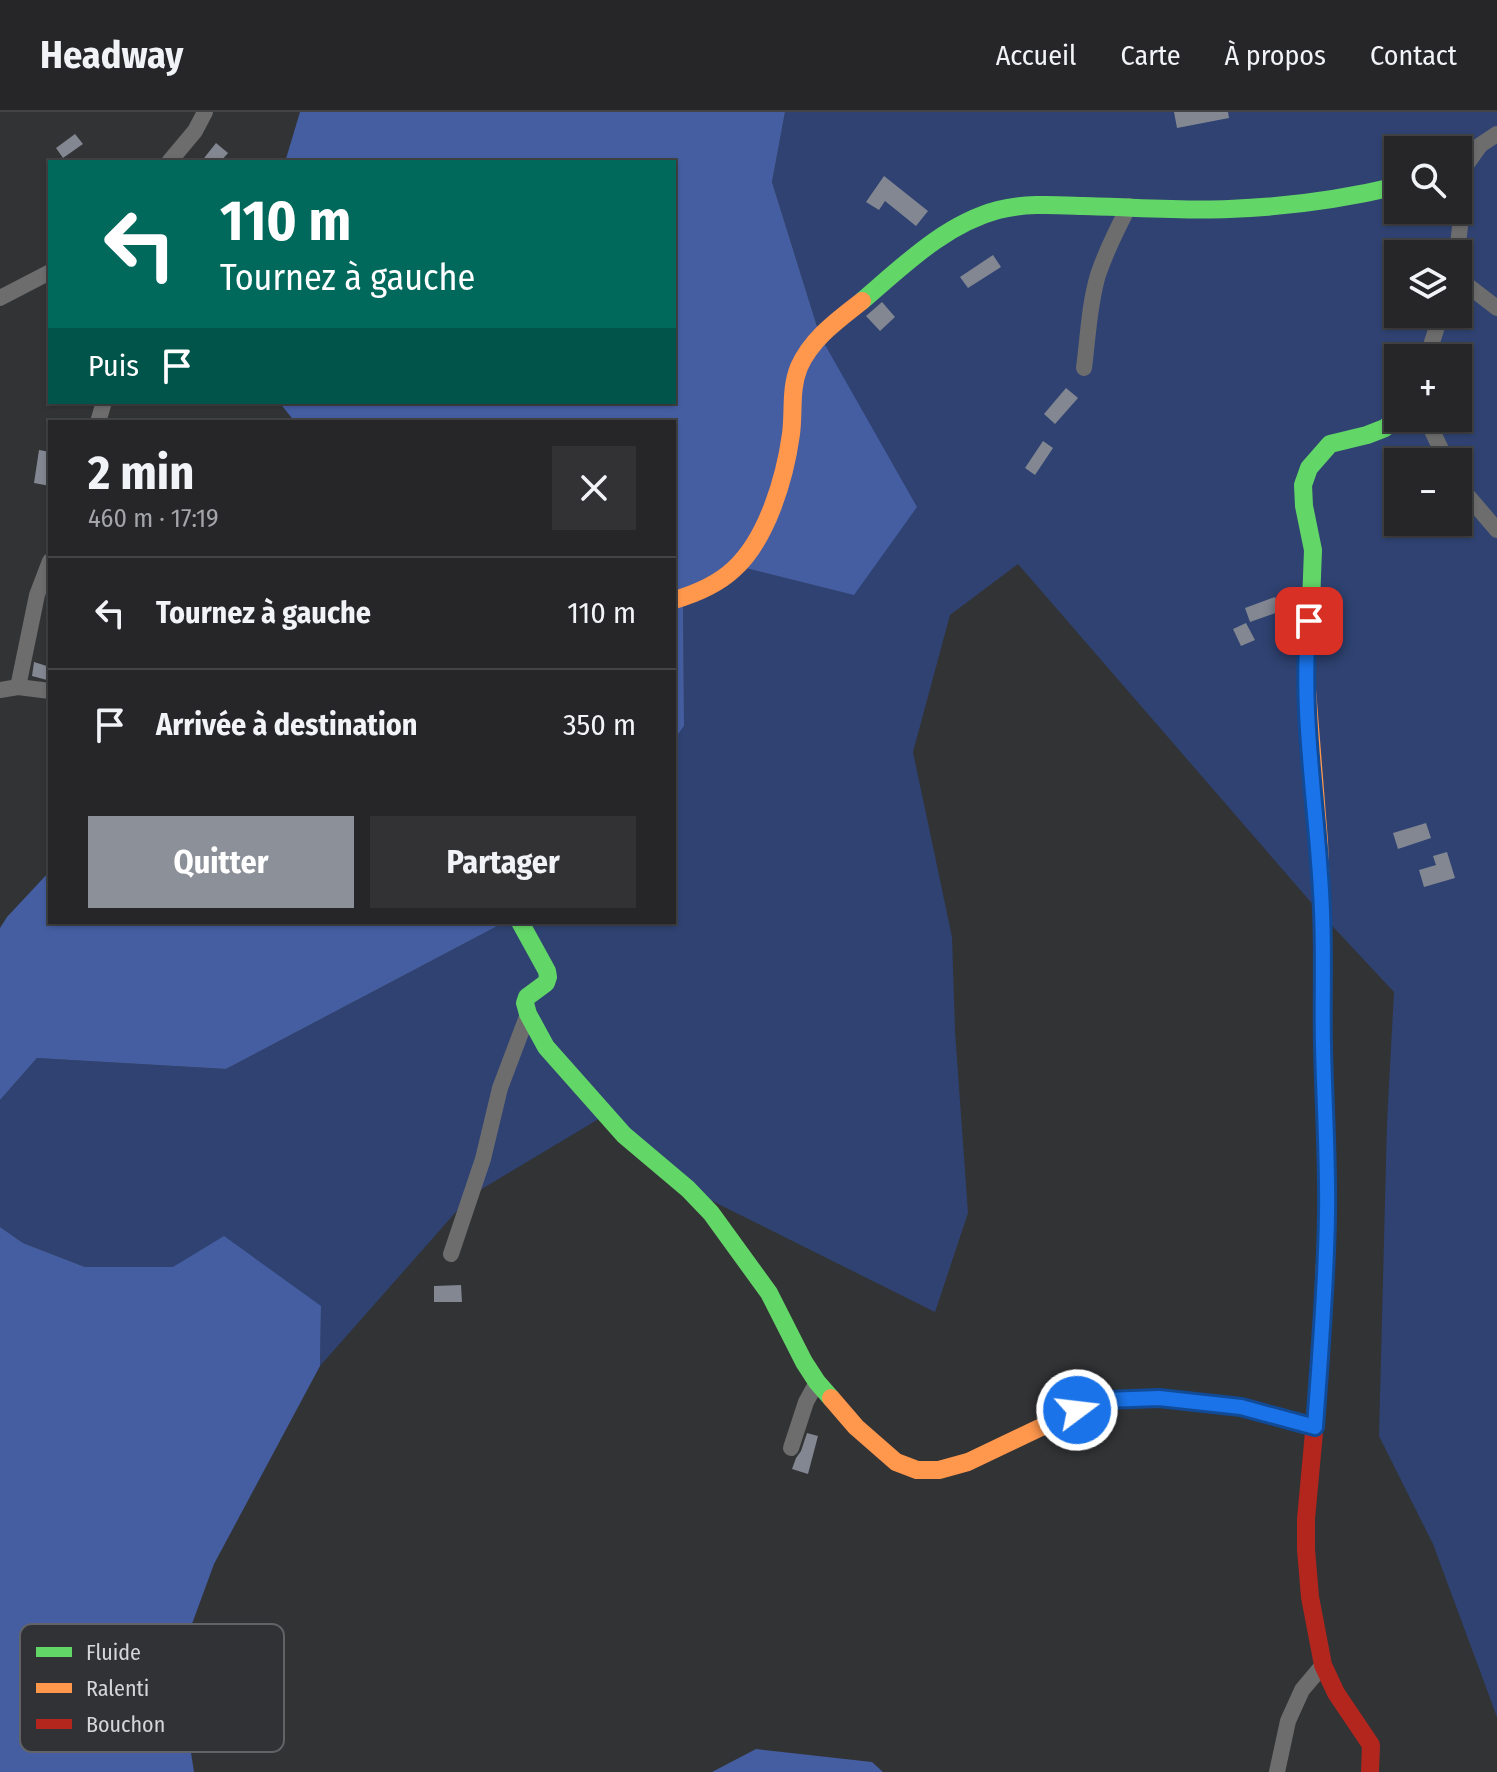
<!DOCTYPE html>
<html lang="fr">
<head>
<meta charset="utf-8">
<style>
  body { margin:0; font-family:"Fira Sans Condensed",sans-serif; background:#323234; color:#f1f3f6; height:100vh; display:flex; flex-direction:column; font-size:30px; white-space:nowrap }
  * { box-sizing:border-box; margin:0 }
  p { font-size:26px; color:#a4a5a8 }
  .icon { flex:none; width:44px; height:44px; fill:none; stroke:currentColor; stroke-width:2; stroke-linecap:round; stroke-linejoin:round }
  .map { position:relative; flex:1; overflow:hidden }
  .details { position:absolute; left:48px; top:308px; width:628px; height:504px; display:flex; flex-direction:column; background:#262628; border-radius:0px; box-shadow:0 2px 6px #0004,0 0 0 2px #424345 }
  .details>* { flex:none }
  .banner { position:absolute; left:48px; top:48px; width:628px; height:244px; border-radius:0px; box-shadow:0 2px 6px #0004,0 0 0 2px #424345; background:#00695c; color:#fff; overflow:hidden }
  .tools { position:absolute; left:1384px; top:24px; display:grid; gap:16px }
  .tools a { display:grid; place-items:center; width:88px; height:88px; border-radius:0px; background:#262628; box-shadow:0 2px 6px #0004,0 0 0 2px #424345; font-size:40px }
  .pin { position:absolute; display:grid; place-items:center; width:68px; height:68px; color:#fff; margin:-34px; border-radius:16px; box-shadow:0 4px 12px #0006 }
  .me { position:absolute; width:88px; margin:-44px; rotate:75deg; stroke-linejoin:round; filter:drop-shadow(0 0 6px #0008) }
  .turn { display:flex; align-items:center; gap:28px; height:168px; padding:0 40px; font-size:36px }
  .turn .icon { width:104px; height:104px; stroke-width:2.5 }
  .turn b { display:block; font-size:56px; line-height:68px }
  .then { display:flex; align-items:center; height:76px; padding:0 40px; background:#0003; gap:16px; font-size:30px }
  .round { display:grid; place-items:center; flex:none; width:84px; height:84px; border-radius:0px; background:#323234 }
  .headline { display:flex; align-items:center; justify-content:space-between; height:136px; padding:0 40px }
  h1 { font-size:48px; font-weight:700; line-height:60px }
  .button { display:flex; gap:16px; margin-top:auto; padding:16px 40px }
  .button a { flex:1; height:92px; border-radius:0px; background:#8c9099; color:#fff; font-size:32px; font-weight:700; line-height:92px; text-align:center }
  .button a+a { background:#323234; color:#f1f3f6 }
  ul { padding:0; list-style:none }
  li { display:flex; align-items:center; gap:24px; height:112px; padding:0 40px; border-top:2px solid #424345 }
  li div { flex:1 }
  li b { display:block; font-size:30px }
  li em { font-style:normal }
  header { display:flex; align-items:center; gap:48px; box-sizing:border-box; height:112px; padding:0 40px; background:#262628; border-bottom:2px solid #424345 }
  header strong { font-size:38px }
  nav { display:flex; gap:44px; margin-inline-start:auto; font-size:28px }
  .map>svg:first-child { display:block }
  .green { fill:#2f4271; fill-rule:evenodd }
  .forest { fill:#445ea1 }
  .building { fill:#828792 }
  .lines { fill:none; stroke-linecap:round; stroke-linejoin:round }
  .street { stroke:#6d6d6e; stroke-width:16 }
  .fast { stroke:#63d668; stroke-width:18 }
  .slow { stroke:#ff974d; stroke-width:18 }
  .jam { stroke:#b3261e; stroke-width:18 }
  .route-casing { stroke:#114b97; stroke-width:20 }
  .route { stroke:#1a73e8; stroke-width:14 }
  .key { fill:#313236; stroke:#626367; stroke-width:2 }
  .key-label { font-size:22px; fill:#d5d6d8 }
</style>
</head>
<body>
<header>
<strong>Headway</strong>
<nav><a>Accueil</a><a>Carte</a><a>À propos</a><a>Contact</a></nav>
</header>
<div class="map">
<svg width="1497" height="1660" viewBox="0 0 1497 1660">
  <rect width="100%" height="100%" fill="#323335"/>
  <path class="green" d="M785,0H1497V1605L1433,1432L1379,1324L1387,1011L1394,880L1322,803L1018,452L950,503L913,640L952,825L955,919L968,1101L935,1200L688,1077L607,1002L470,1084L320,1254L321,1194L173,1155H85L23,1131L0,1115V988L37,946L226,957L505,810H674V628L684,614L683,487L820,224L772,70ZM1398,38H1458V98H1398ZM1398,142H1458V202H1398ZM1398,246H1458V306H1398ZM1398,350H1458V410H1398Z"/>
  <g class="forest">
    <path d="M300,0H785L772,70L820,224L917,395L854,483L738,454L683,486L684,614L674,628V310H295L279,290H674V50H285Z"/>
    <path d="M50,759V810H505L226,957L37,946L0,988V816L7,805Z"/>
    <path d="M0,1115L23,1131L85,1155H173L224,1124L321,1194L320,1254L214,1452L189,1520L181,1576L194,1660H0Z"/>
    <path d="M756,1637L872,1650L883,1660H712Z"/>
  </g>
  <g class="building">
    <path d="M1174,0H1228L1229,6L1177,16Z"/>
    <path d="M75,22L83,32L63,46L56,36Z"/>
    <path d="M216,31L228,41L220,50H201Z"/>
    <path d="M884,64L928,99L916,114L885,89L879,98L866,90Z"/>
    <path d="M993,143L1001,155L968,176L960,165Z"/>
    <path d="M882,190L895,205L880,219L866,204Z"/>
    <path d="M1066,276L1078,286L1055,312L1044,302Z"/>
    <path d="M1043,329L1053,336L1035,363L1025,356Z"/>
    <path d="M39,338L50,340V374L34,371Z"/>
    <path d="M1275,485L1281,499L1250,510L1245,496Z"/>
    <path d="M1246,511L1255,528L1241,534L1233,517Z"/>
    <path d="M34,550L50,555L47,568L32,564Z"/>
    <path d="M1426,711L1431,726L1398,737L1393,721Z"/>
    <path d="M1447,740L1455,766L1424,775L1419,758L1436,753L1433,744Z"/>
    <path d="M461,1173L462,1190H434V1174Z"/>
    <path d="M807,1321L818,1324L808,1362L792,1357L796,1346L801,1339Z"/>
  </g>
  <g class="lines">
    <g class="street">
      <path d="M1470,40L1497,22"/>
      <path d="M169,50L195,19L205,0"/>
      <path d="M1457,142L1461,105L1462,59L1479,35"/>
      <path d="M1458,166L1497,196"/>
      <path d="M0,186L50,160"/>
      <path d="M1427,246L1441,202"/>
      <path d="M1084,256C1088,226 1089,193 1098,163C1106,139 1117,117 1129,94"/>
      <path d="M1426,306L1447,350"/>
      <path d="M98,310L104,290"/>
      <path d="M1458,368L1467,383L1497,418"/>
      <path d="M18,575L37,483L50,449"/>
      <path d="M0,578L18,575L50,579"/>
      <path d="M451,1142L483,1047L500,976L528,902"/>
      <path d="M791,1336L806,1290L817,1270"/>
      <path d="M1277,1660L1288,1609L1302,1578L1323,1553"/>
    </g>
    <g class="fast">
      <path d="M862,189C903,154 945,112 998,98C1025,91 1055,93 1083,94C1131,95 1181,99 1229,97C1286,95 1343,87 1398,74"/>
      <path d="M1311,491L1313,438L1304,394L1303,373L1309,356L1330,332L1367,323L1385,316L1398,304"/>
      <path d="M520,810L547,859L548,865L546,871L527,885L525,891L528,902L546,935L624,1023L688,1077L711,1101L769,1181L804,1250L817,1270L831,1286"/>
      <path d="M1137,1287L1159,1286L1241,1295L1315,1315"/>
    </g>
    <g class="slow">
      <path d="M674,488C695,482 718,472 734,457C767,427 785,366 791,322C794,300 790,277 799,255C812,226 838,208 862,189"/>
      <path d="M1311,491L1307,533V577L1319,729L1322,803L1323,934L1327,1056V1105L1324,1174"/>
      <path d="M831,1286L856,1315L896,1350L917,1358H939L968,1350L1077,1298L1105,1288L1137,1287"/>
    </g>
    <path class="jam" d="M1324,1174L1319,1266L1306,1407V1437L1310,1485L1323,1553L1336,1581L1371,1633L1370,1660"/>
  </g>
  <g class="lines">
    <g class="route-casing">
      <path id="route" d="M1077,1298L1105,1288L1159,1286L1241,1295L1315,1315C1320,1245 1326,1174 1327,1103C1328,1046 1324,990 1323,933C1322,889 1324,844 1322,800C1319,705 1299,602 1309,509"/>
    </g>
    <use href="#route" class="route"/>
  </g>
  <rect x="20" y="1512" width="264" height="128" rx="12" class="key"/>
  <rect x="36" y="1535" width="36" height="10" fill="#63d668"/>
  <rect x="36" y="1571" width="36" height="10" fill="#ff974d"/>
  <rect x="36" y="1607" width="36" height="10" fill="#b3261e"/>
  <g class="key-label">
    <text x="86" y="1548">Fluide</text>
    <text x="86" y="1584">Ralenti</text>
    <text x="86" y="1620">Bouchon</text>
  </g>
</svg>
<div class="tools">
<a><svg class="icon" aria-label="search" viewBox="0 0 24 24"><circle cx="10" cy="10" r="6"/><path d="M15 15l6 6"/></svg></a>
<a><svg class="icon" aria-label="layers" viewBox="0 0 24 24"><path d="M12 4l9 5-9 5-9-5zM3 14l9 5 9-5"/></svg></a>
<a>+</a>
<a>−</a>
</div>
<div class="pin" style="left:1309px;top:509px;background:#d93025"><svg class="icon" aria-label="arrive" viewBox="0 0 24 24"><path d="M6 21V4h12l-3 4 3 4H6"/></svg></div>
<svg class="me" style="left:1077px;top:1298px" viewBox="-20 -20 40 40"><circle r="17" fill="#1a73e8" stroke="#fff" stroke-width="3"/><path d="M0-11L8 9 0 5-8 9z" fill="#fff"/></svg>
<div class="banner">
<div class="turn"><svg class="icon" aria-label="left" viewBox="0 0 24 24"><path d="M17 20v-9H6M10 6l-5 5 5 5"/></svg><div><b>110 m</b>Tournez à gauche</div></div>
<div class="then">Puis<svg class="icon" aria-label="arrive" viewBox="0 0 24 24"><path d="M6 21V4h12l-3 4 3 4H6"/></svg></div>
</div>
<section class="details">
<div class="headline"><div><h1>2 min</h1><p>460 m · 17:19</p></div><a class="round"><svg class="icon" aria-label="close" viewBox="0 0 24 24"><path d="M6 6l12 12M18 6L6 18"/></svg></a></div>
<ul>
<li><svg class="icon" aria-label="left" viewBox="0 0 24 24"><path d="M17 20v-9H6M10 6l-5 5 5 5"/></svg><div><b>Tournez à gauche</b></div><em>110 m</em></li>
<li><svg class="icon" aria-label="arrive" viewBox="0 0 24 24"><path d="M6 21V4h12l-3 4 3 4H6"/></svg><div><b>Arrivée à destination</b></div><em>350 m</em></li>
</ul>
<div class="button"><a>Quitter</a><a>Partager</a></div>
</section>
</div>
</body>
</html>
